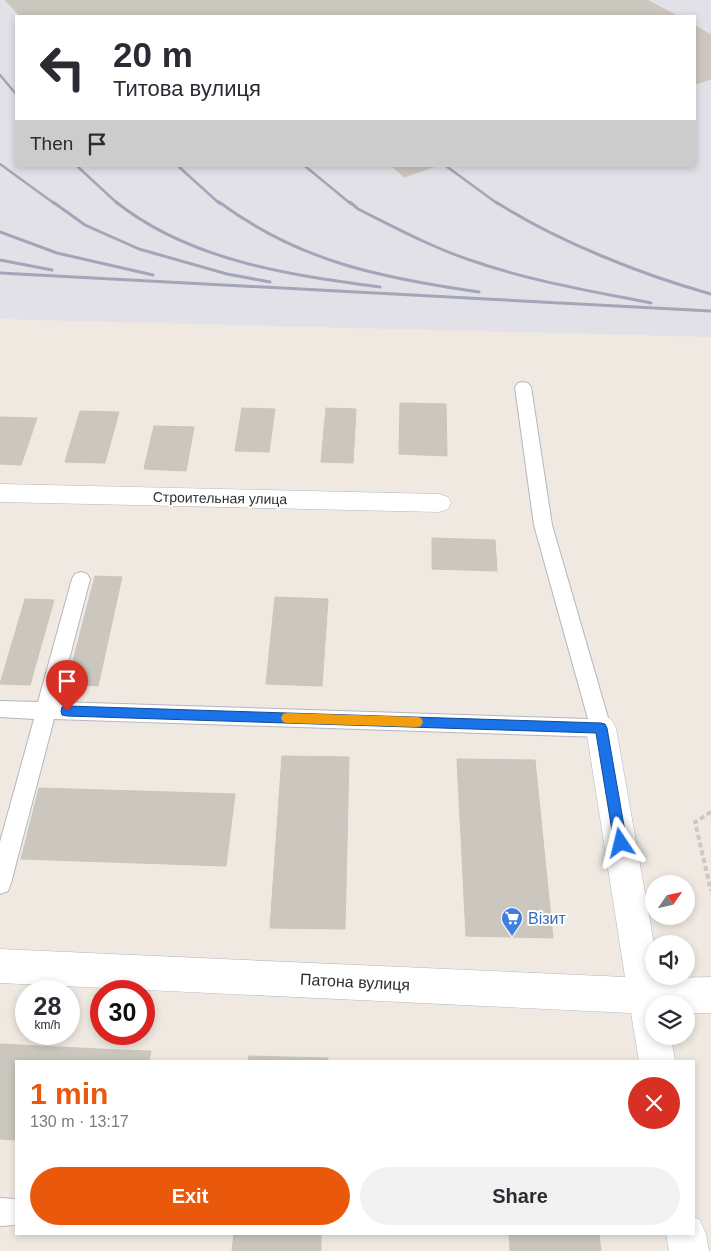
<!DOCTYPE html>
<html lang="en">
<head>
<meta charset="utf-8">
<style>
  body { margin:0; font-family:Arial,sans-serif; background:#f2f2f3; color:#2b2b33; height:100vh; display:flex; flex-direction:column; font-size:19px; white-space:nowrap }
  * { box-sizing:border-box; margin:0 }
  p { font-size:16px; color:#7c7c81 }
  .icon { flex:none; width:28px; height:28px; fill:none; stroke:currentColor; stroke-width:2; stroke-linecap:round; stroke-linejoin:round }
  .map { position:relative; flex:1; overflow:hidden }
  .drawer { position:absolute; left:15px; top:1060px; width:680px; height:175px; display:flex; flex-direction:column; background:#fff; border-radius:0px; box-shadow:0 2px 8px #0003 }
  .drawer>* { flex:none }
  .banner { position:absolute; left:15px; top:15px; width:681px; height:152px; border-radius:0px; box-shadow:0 2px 8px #0003; background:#fff; color:#2b2b33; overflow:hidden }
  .needle { width:32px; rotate:56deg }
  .buttons { position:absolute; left:645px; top:875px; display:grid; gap:10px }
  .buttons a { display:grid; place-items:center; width:50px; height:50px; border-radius:50%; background:#fff; box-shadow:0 2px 8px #0003; font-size:25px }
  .speed { position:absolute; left:15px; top:980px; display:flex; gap:10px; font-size:25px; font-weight:700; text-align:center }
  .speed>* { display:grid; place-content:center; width:65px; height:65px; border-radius:50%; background:#fff; box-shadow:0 2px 8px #0003; line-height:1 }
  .speed small { font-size:12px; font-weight:400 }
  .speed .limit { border:8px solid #d22; background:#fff; color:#111 }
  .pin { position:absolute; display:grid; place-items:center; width:42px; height:42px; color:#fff; margin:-51px -21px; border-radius:50% 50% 50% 0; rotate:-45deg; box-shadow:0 0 5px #0007 }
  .pin .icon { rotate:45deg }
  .me { position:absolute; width:55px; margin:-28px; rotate:350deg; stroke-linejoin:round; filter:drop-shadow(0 0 4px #0008) }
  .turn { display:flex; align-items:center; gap:18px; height:105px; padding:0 15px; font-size:22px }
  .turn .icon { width:65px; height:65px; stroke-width:2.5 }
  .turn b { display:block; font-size:35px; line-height:42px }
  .then { display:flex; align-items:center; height:48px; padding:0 15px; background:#0003; gap:10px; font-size:19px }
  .round { display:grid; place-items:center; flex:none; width:52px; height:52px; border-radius:26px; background:#f2f2f3 }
  .summary { display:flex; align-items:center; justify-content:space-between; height:85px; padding:0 15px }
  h1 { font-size:30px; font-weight:800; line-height:38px; color:#ea580c }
  .primary-button { display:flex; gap:10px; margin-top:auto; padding:10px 15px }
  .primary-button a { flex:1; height:58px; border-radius:30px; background:#ea580c; color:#fff; font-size:20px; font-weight:800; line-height:58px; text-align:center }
  .primary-button a+a { background:#f2f2f3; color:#2b2b33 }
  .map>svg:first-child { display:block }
  .industrial { fill:#e3e1e8; fill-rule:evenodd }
  .building { fill:#cbc7bf; stroke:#cbc5ba }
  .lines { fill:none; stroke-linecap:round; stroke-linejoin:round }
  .service-casing { stroke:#b4b7c1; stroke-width:2 }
  .minor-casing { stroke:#b4b7c1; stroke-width:1 }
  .path { stroke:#c9c9c9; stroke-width:4; stroke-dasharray:5 3; stroke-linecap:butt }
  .service { fill:#fff; fill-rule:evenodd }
  .minor { fill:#fff; fill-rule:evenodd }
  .rail-far1 { stroke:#a3a6b8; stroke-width:2.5 }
  .rail { stroke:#a3a6b8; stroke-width:3 }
  .route { fill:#1a73e8; stroke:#114b97 }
  .slow { fill:#f59e0b }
  .labels { text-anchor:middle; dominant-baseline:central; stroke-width:4; stroke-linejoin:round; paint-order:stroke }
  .street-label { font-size:14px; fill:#2e2e2e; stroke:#fff }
  .near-shop-label { font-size:16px; fill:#366cbe; stroke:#fff; text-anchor:start }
  .near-street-label { font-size:16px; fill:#2e2e2e; stroke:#fff }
</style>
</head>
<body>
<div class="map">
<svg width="711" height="1251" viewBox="0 0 711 1251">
  <rect width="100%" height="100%" fill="#efe9e1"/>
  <path class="industrial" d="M0,0H711V337L0,319ZM16,16H695V166H16Z"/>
  <g class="building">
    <path d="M5,0H647L677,16H20Z"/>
    <path d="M695,26L711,35V79L695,84Z"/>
    <path d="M392,166H436L404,177Z"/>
    <path d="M400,403L446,404L447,456L399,454Z"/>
    <path d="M242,408L275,409L269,452L235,451Z"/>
    <path d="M326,408L356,409L353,463L321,462Z"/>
    <path d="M80,411L119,412L105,463L65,462Z"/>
    <path d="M0,417L37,418L21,465L0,464Z"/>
    <path d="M154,426L194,427L186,471L144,469Z"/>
    <path d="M432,538L495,540L497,571L432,569Z"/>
    <path d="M95,576L122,577L98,686L67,684Z"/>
    <path d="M275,597L328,599L322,686L266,684Z"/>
    <path d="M25,599L54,600L30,685L0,684Z"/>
    <path d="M282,756L349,757L345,929L270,928Z"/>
    <path d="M457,759L535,760L553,938L466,936Z"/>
    <path d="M39,788L235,794L226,866L21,859Z"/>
    <path d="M0,1044L119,1050L151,1051L149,1061H16V1140L0,1139Z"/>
    <path d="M249,1056L328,1058V1061H248Z"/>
    <path d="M234,1234H321V1251H232Z"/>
    <path d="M509,1234H599L601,1251H510Z"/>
  </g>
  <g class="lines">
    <g class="service-casing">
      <g id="service">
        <path d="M523,382L528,383L531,387L552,525L611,728L608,734L601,737L54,719L11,883L8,891L0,894V842L34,719L0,717V701L38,702L72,579L75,574L81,572L87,574L90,579L58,702L588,719L534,525L515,387L518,383Z"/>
        <path d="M0,1198L16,1199V1225L0,1226Z"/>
      </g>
    </g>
    <g class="minor-casing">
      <g id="minor">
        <path d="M0,484L439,494L448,497L451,503L448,509L439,512L0,502Z"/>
        <path d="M601,715L611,719L616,728L654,944V976H660L661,978L711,977V1013H686V1004H654V1036H671L675,1061H639L631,1013L0,983V949L625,977L586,728L591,719Z"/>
        <path d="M694,1217L700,1220L706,1234L709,1251H669L666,1234H694Z"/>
      </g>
    </g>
    <path class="path" d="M711,812L695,822L711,891"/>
    <use href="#service" class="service"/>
    <use href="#minor" class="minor"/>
    <g class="rail-far1">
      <path d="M0,75L16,94"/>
      <path d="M0,164L55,204"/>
      <path d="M77,166L118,204"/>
      <path d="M178,166L220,204"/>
      <path d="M305,166L351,204"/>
      <path d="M446,166L498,204"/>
    </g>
    <g class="rail">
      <path d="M53,202L85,225L139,249L227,274L270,282"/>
      <path d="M116,202C190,261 290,275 380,287"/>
      <path d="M219,202C300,262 382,278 479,292"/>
      <path d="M350,202L358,209C396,228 433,248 473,261C530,281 591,291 651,303"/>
      <path d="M496,202C557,241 642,275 711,294"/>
      <path d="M0,232L57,253L153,275"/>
      <path d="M0,260L52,270"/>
      <path d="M0,273L711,311"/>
    </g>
  </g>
  <path class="route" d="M67,706L601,723L605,724L607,728L627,843L625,847L621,849L616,847L614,843L596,733L67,716L62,715L61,711L62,707Z"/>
  <path class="slow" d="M287,713L417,717L421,718L423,722L421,726L417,727L287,723L283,722L281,718L283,714Z"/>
  <defs>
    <g id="supermarket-pin" transform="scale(1.125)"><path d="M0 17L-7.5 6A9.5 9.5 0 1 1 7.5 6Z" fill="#3f7fe0" stroke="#fff"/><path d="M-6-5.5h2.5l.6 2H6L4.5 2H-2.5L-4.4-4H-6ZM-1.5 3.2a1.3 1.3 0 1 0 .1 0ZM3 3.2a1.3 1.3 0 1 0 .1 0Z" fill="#fff"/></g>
  </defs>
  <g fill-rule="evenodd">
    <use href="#supermarket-pin" x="512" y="918"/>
  </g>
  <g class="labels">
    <g class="street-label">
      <text transform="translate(220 498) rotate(1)">Строительная улица</text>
    </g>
    <g class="near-shop-label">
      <text x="528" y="918">Візит</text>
    </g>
    <g class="near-street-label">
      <text transform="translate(355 982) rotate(3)">Патона вулиця</text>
    </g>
  </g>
</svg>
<div class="buttons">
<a><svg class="needle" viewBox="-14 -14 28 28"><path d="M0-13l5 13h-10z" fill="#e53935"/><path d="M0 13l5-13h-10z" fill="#7c7c81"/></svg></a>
<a><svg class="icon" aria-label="sound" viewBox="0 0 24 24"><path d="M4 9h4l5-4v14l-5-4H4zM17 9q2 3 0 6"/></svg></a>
<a><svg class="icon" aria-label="layers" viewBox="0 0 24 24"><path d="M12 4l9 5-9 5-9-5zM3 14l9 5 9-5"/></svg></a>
</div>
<div class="speed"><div>28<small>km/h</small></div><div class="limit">30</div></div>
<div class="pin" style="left:67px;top:711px;background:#d93025"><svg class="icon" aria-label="arrive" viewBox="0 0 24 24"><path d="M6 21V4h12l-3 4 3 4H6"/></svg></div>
<svg class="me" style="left:621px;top:843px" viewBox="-20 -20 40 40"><path d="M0-17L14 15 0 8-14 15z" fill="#1a73e8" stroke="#fff" stroke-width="4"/></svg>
<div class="banner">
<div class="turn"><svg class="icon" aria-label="left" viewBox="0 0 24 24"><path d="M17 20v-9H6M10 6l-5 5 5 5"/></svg><div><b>20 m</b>Титова вулиця</div></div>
<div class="then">Then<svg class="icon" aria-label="arrive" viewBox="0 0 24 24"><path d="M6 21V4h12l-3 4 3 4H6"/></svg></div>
</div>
<section class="drawer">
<div class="summary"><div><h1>1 min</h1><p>130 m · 13:17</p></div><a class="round" style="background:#d93025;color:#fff"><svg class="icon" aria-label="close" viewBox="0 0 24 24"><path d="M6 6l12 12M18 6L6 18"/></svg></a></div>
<div class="primary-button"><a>Exit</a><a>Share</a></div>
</section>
</div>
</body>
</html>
